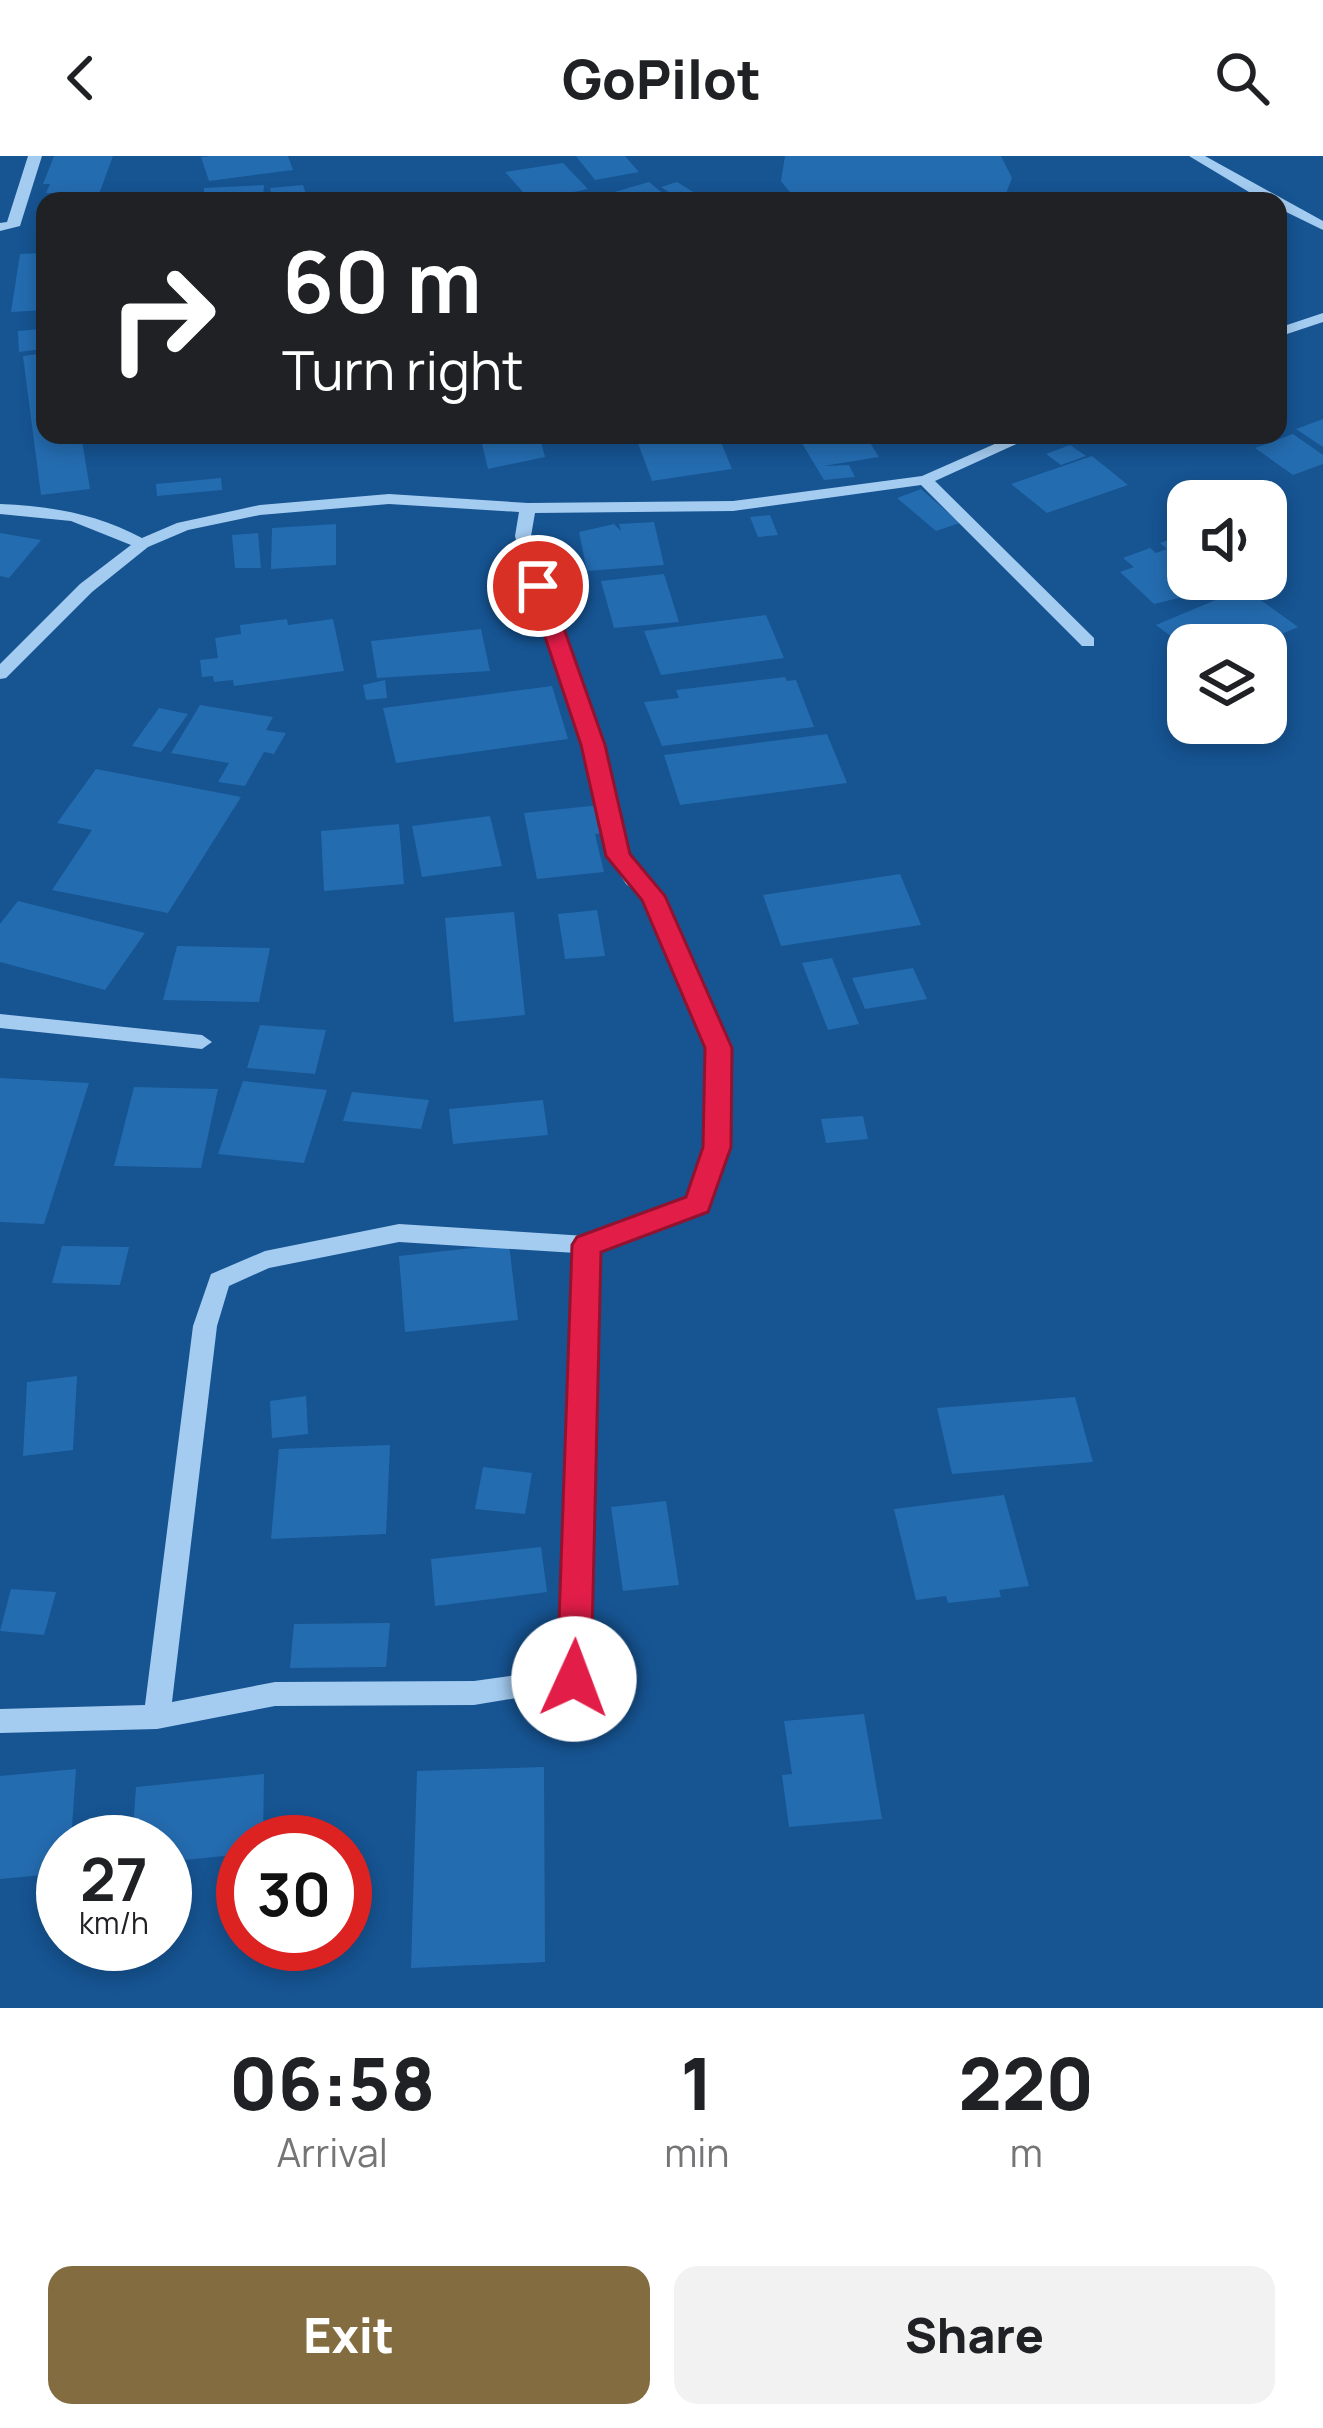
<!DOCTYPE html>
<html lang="en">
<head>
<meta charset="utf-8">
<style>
  body { margin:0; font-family:Manrope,sans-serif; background:#f2f2f2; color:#202124; height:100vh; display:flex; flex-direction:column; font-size:45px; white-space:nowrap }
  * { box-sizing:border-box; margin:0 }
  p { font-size:39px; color:#757577 }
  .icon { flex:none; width:66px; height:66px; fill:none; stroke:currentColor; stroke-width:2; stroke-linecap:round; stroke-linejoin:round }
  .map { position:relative; height:1852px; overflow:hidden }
  .details { display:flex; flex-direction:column; background:#fff; flex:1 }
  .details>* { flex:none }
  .hud { position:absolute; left:36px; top:36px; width:1251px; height:252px; border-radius:24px; box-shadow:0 6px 18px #0003; background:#202124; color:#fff; overflow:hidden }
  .controls { position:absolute; left:1167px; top:324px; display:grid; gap:24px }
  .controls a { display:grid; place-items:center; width:120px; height:120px; border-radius:24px; background:#fff; box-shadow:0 6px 18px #0003; font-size:60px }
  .speed { position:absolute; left:36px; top:1659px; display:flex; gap:24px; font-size:60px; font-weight:700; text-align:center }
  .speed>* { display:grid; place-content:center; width:156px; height:156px; border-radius:50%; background:#fff; box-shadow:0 6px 18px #0003; line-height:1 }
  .speed small { font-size:30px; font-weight:400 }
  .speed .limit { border:18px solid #d22; background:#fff; color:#111 }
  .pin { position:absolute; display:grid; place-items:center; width:102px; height:102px; color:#fff; margin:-51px; border:6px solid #fff; border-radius:50%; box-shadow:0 3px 12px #0007 }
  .me { position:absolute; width:132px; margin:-66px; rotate:2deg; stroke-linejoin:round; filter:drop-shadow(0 0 9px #0008) }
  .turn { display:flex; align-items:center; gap:42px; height:252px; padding:0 48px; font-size:54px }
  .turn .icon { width:156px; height:156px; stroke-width:2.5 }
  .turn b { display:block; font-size:84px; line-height:102px }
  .eta { display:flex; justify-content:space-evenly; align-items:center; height:204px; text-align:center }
  .eta b { font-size:72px; font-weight:800; line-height:84px }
  .action { display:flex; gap:24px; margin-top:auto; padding:24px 48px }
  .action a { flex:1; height:138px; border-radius:24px; background:#846c41; color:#fff; font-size:48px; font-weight:800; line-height:138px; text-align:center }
  .action a+a { background:#f2f2f2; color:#202124 }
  header { display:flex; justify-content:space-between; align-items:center; height:156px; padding:0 48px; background:#fff; font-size:54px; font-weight:800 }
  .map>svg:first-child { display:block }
  .building { fill:#246cb0 }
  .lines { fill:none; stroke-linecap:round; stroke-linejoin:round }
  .minor { fill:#a4ccf1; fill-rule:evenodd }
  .route { fill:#e11d48; stroke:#92132f; stroke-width:3 }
</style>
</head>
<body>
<header><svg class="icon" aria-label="back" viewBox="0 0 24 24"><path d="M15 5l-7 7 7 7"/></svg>GoPilot<svg class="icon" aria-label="search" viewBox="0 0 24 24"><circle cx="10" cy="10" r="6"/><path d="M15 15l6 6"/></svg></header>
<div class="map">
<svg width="1323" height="1852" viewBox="0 0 1323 1852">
  <rect width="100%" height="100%" fill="#165492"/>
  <g class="building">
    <path d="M54,0H113L99,38L69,45L72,37H46L50,28H43Z"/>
    <path d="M211,0H288L293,14L209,25L201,1Z"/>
    <path d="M576,0H625L639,16L595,24Z"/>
    <path d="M785,0H1001L1012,22L1003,45H797L781,25Z"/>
    <path d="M563,7L588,33L531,45L505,16Z"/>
    <path d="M649,26L672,45H587V44Z"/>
    <path d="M677,26L703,42L683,45L661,31Z"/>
    <path d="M264,29L263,45H204V32Z"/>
    <path d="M303,29L308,45H273L270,32Z"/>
    <path d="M45,97V154L11,156L20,98Z"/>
    <path d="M41,173L42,193L19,196L18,175Z"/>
    <path d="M45,197V279H81L90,333L41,339L23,200Z"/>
    <path d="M1323,263V291L1296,273Z"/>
    <path d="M1293,278L1323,299V308L1293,319L1255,292Z"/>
    <path d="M480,279H539L545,301L488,313Z"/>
    <path d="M635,279H718L732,313L652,325Z"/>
    <path d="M797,279H865L879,301L823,310L849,309L855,321L824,324Z"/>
    <path d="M1070,289L1086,300L1061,309L1046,298Z"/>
    <path d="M1092,300L1128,329L1047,357L1011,328Z"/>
    <path d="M221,322L222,334L157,340L156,328Z"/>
    <path d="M921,333L960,367L936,375L897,342Z"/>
    <path d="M770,359L778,379L758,381L750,361Z"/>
    <path d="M654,366L664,409L587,415L579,376L614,368L621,375L619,368Z"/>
    <path d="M336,368V409L271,413L272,372Z"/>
    <path d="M0,377L41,384L9,422L0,420Z"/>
    <path d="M258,377L261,412H235L232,379Z"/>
    <path d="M1184,378L1188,381V423H1214L1196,430L1203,436L1154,448L1120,416L1134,411L1123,402L1150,392L1156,397L1167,393L1160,387Z"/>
    <path d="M664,418L679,466L614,472L601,425Z"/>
    <path d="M1244,432L1298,471L1256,489H1188V493L1156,469Z"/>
    <path d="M766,459L784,502L661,519L644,475Z"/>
    <path d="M287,463L288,469L333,463L344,515L234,530L233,524L214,526L213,520L202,521L200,504L218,502L215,482L241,478L240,469Z"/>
    <path d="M481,473L490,515L377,522L371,485Z"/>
    <path d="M785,521L787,525L796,524L814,571L662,590L644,546L679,542L676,534Z"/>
    <path d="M385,524L387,542L366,544L363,529Z"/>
    <path d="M552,530L568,583L396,607L383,552Z"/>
    <path d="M200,549L273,561L266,574L286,577L274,598L264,596L245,630L218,626L229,607L171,597Z"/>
    <path d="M159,552L188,558L161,596L132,590Z"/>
    <path d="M827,578L847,627L680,649L664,599Z"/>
    <path d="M96,613L241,641L168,757L52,734L92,674L57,667Z"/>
    <path d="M600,649L606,677L595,678L604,716L537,723L524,657Z"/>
    <path d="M490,660L502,710L422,721L412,670Z"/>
    <path d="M399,668L404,728L324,735L321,675Z"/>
    <path d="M900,718L921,769L781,790L763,739Z"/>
    <path d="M18,745L145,777L105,834L0,806V768Z"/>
    <path d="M597,754L605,800L565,803L558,758Z"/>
    <path d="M514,756L525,859L454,866L445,762Z"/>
    <path d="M177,790L270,792L259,846L163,844Z"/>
    <path d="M832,802L859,868L828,874L802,807Z"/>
    <path d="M913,812L927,843L865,853L852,822Z"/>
    <path d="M260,869L326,874L315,918L247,912Z"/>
    <path d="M0,922L89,927L44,1068L0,1066Z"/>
    <path d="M243,925L327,934L304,1007L218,998Z"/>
    <path d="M134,931L218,933L201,1012L114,1010Z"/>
    <path d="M352,936L429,944L421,973L343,965Z"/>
    <path d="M543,944L548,979L453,988L449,953Z"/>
    <path d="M863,960L868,983L826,987L821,963Z"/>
    <path d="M509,1088L518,1164L405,1176L399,1100Z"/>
    <path d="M62,1090L129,1091L120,1129L52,1127Z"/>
    <path d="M77,1220L73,1294L23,1300L27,1226Z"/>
    <path d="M306,1240L308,1278L272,1282L270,1245Z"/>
    <path d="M1075,1241L1093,1306L952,1318L937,1252Z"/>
    <path d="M390,1289L386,1378L271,1383L279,1293Z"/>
    <path d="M483,1311L532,1317L525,1358L475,1353Z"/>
    <path d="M1004,1339L1029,1430L999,1434L1001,1441L948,1447L946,1440L916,1444L894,1353Z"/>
    <path d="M666,1345L679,1429L623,1435L611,1351Z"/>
    <path d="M541,1391L547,1436L435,1450L431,1403Z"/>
    <path d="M11,1433L56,1436L44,1479L0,1475Z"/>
    <path d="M390,1467L386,1511L290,1512L294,1468Z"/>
    <path d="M864,1558L882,1663L789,1671L782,1619L792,1618L784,1565Z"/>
    <path d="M544,1611L545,1806L411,1812L417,1615Z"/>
    <path d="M76,1613L71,1686H63V1717L0,1723V1620Z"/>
    <path d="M264,1618L263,1686H243V1698L165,1706V1686H132L136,1631Z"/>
  </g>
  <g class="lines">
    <g class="minor">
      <path d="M28,0H42L20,70L0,75V67L7,66Z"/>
      <path d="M1189,0H1205L1323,65V74L1278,52V45H1264Z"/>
      <path d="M1323,157V166L1278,181V172Z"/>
      <path d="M1015,279H1036L935,325L1094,482V490H1082L921,329L733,355L535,357L531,380L535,396L602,589L627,700L640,718L663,740L729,892L728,991L706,1054L598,1094L587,1523L583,1531L474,1549L275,1550L157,1573L0,1577V1553L145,1549L193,1170L211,1118L265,1095L399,1068L586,1080L689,1043L706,991L709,892L645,743L626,728L608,700L584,589L519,396L515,380L519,356L389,348L260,359L188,374L148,391L92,436L6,522L0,523V508L80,428L131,389L71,365L0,358V348C51,350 97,358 142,382L177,367L260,349L389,338L528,347L733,345L922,320ZM399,1086L576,1097L561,1513L474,1525L275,1526L172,1546L217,1170L229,1130L269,1112Z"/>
      <path d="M0,858L202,879L212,886L202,893L0,872Z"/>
    </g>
  </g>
  <path class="route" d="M538,423L549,430L605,589L630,698L665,740L732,892L731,991L708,1056L601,1096L591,1523L586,1534L574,1538L562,1534L557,1523L572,1089L577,1081L686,1041L703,991L705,892L642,744L606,700L581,589L528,430Z"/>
</svg>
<div class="controls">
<a><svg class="icon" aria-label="sound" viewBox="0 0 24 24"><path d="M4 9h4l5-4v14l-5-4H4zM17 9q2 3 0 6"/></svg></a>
<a><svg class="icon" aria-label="layers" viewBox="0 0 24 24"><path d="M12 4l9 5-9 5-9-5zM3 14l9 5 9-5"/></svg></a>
</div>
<div class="speed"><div>27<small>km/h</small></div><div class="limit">30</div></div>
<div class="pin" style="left:538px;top:430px;background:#d93025"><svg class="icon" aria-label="arrive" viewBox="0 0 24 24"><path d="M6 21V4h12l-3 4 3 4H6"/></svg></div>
<svg class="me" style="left:574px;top:1523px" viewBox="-20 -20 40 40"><circle r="19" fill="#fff"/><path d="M0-13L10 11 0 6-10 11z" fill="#e11d48"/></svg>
<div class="hud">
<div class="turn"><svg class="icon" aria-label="right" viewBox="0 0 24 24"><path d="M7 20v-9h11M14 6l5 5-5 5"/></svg><div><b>60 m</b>Turn right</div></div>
</div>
</div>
<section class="details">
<div class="eta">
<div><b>06:58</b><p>Arrival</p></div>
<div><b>1</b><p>min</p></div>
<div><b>220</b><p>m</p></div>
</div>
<div class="action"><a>Exit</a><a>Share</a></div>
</section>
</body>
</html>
